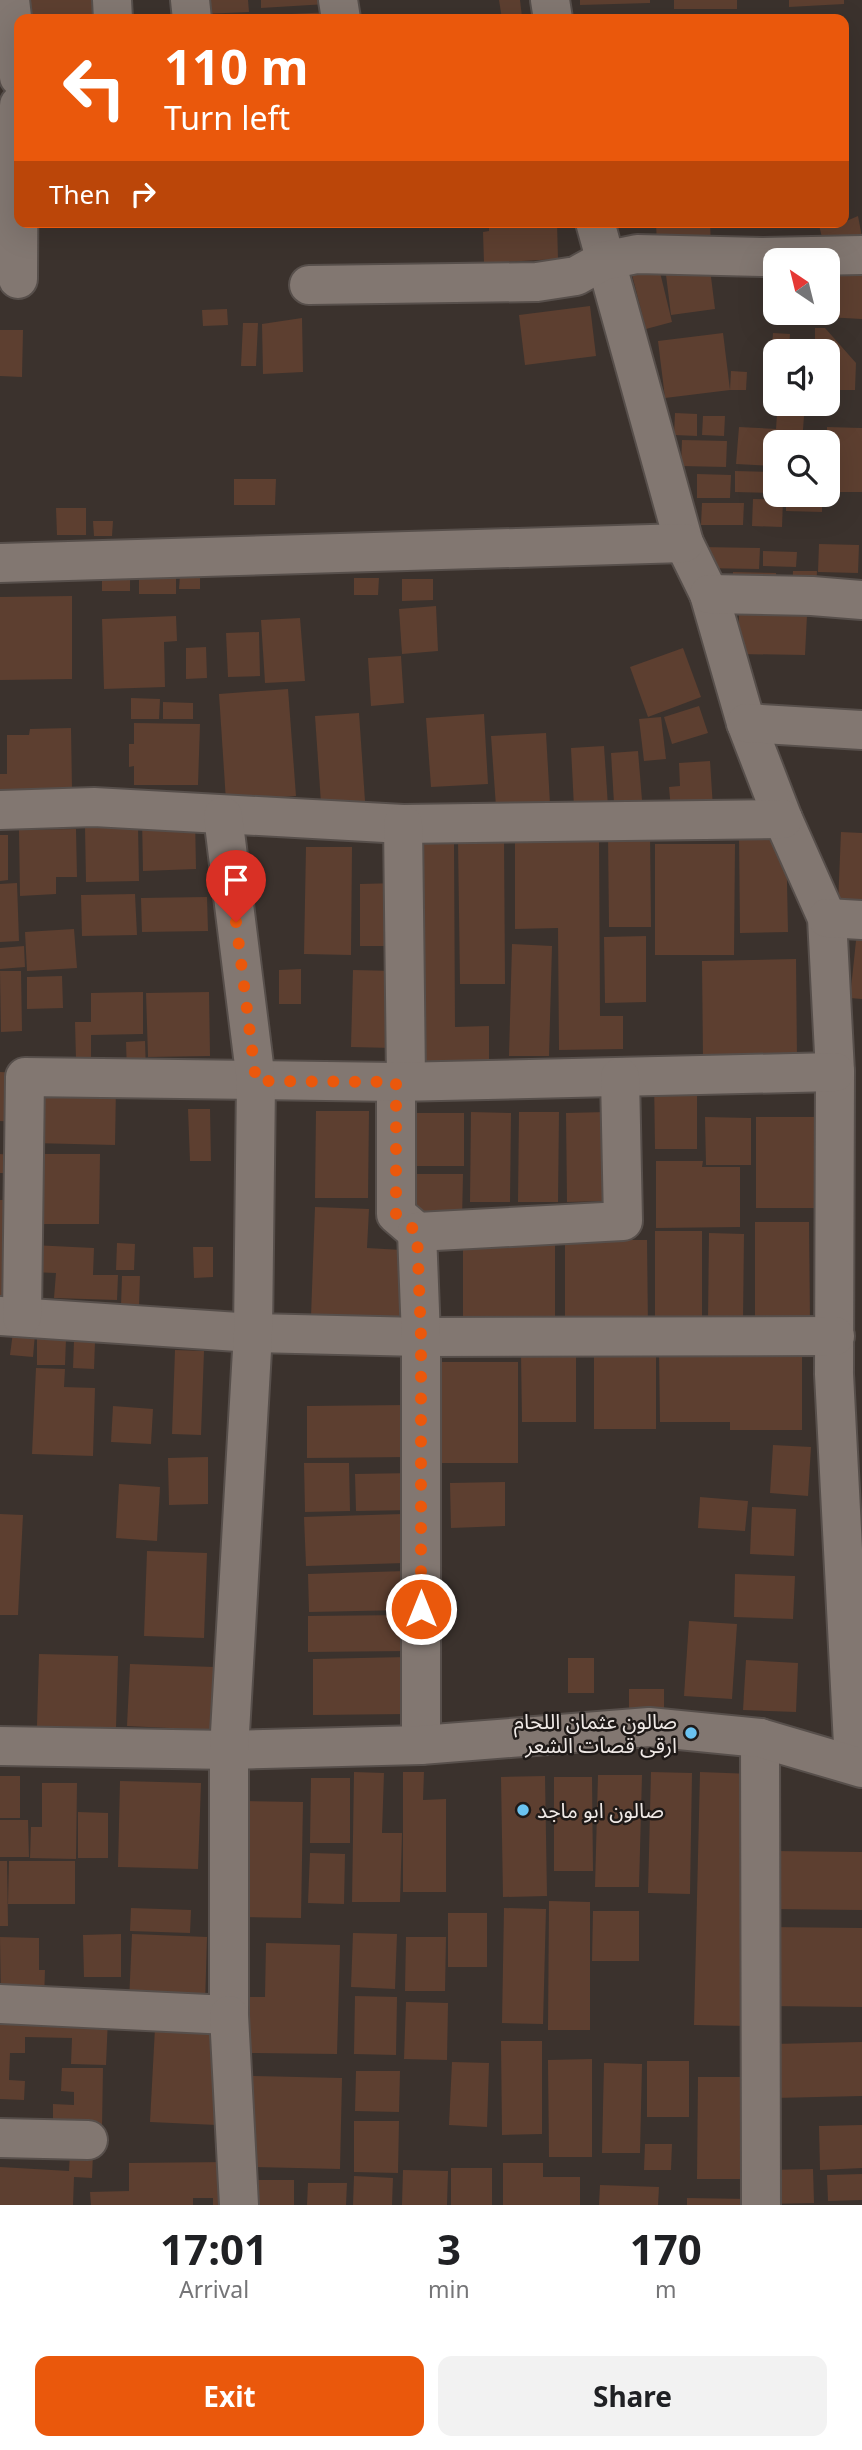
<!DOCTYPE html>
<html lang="en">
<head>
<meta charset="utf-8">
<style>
  body { margin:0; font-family:"Noto Sans","Noto Sans Arabic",sans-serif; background:#f2f2f2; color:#202124; height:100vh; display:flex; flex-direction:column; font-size:26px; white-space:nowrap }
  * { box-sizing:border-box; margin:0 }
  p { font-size:23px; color:#757577 }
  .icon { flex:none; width:38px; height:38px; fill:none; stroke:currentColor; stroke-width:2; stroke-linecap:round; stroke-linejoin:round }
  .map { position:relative; height:2205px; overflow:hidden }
  .panel { display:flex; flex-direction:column; background:#fff; flex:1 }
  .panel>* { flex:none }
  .guide { position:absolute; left:14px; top:14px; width:835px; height:214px; border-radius:14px; box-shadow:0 7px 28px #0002; background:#ea580c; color:#fff; overflow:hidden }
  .needle { width:46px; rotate:325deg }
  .controls { position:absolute; left:763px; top:248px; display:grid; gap:14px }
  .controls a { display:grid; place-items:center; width:77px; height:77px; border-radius:14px; background:#fff; box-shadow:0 7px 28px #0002; font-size:35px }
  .pin { position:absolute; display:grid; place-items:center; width:60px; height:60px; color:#fff; margin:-72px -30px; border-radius:50% 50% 50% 0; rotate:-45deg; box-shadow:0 0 7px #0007 }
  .pin .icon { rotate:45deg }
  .me { position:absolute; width:77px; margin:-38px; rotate:0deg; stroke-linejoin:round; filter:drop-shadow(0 0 5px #0008) }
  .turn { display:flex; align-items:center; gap:24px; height:147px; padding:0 35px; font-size:32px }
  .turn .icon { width:91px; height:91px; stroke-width:2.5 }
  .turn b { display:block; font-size:49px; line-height:60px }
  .then { display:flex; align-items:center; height:66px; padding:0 35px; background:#0003; gap:14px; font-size:26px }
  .eta { display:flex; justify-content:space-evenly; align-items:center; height:119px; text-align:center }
  .eta b { font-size:42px; font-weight:700; line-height:49px }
  .cta { display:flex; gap:14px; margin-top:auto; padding:14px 35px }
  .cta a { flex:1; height:80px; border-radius:14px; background:#ea580c; color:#fff; font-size:28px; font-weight:700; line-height:80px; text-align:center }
  .cta a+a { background:#f2f2f2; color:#202124 }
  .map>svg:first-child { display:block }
  .building { fill:#5d3f30 }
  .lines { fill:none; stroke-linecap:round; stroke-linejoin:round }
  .minor-casing { stroke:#574f4b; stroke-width:42 }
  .minor { stroke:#827771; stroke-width:38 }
  .route { stroke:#ea580c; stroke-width:12; stroke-dasharray:0 21.6 }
  .poi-dot { fill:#6ac3f1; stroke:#1f1a18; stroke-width:2.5 }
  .labels { text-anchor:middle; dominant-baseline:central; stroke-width:5; stroke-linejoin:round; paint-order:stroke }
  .poi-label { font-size:21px; fill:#efe9e6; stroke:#1f1a18; text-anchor:end }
</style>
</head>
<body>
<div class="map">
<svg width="862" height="2205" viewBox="0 0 862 2205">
  <rect width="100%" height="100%" fill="#3b322d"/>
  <g class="building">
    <path d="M30,0H97L98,19H31Z"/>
    <path d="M201,0H248L249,12L202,14Z"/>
    <path d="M261,0H326L327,4L261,8Z"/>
    <path d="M499,0H520L522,17L502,19Z"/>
    <path d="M580,0H650V3L580,5Z"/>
    <rect x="674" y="0" width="63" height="9"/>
    <path d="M789,0H844V4L789,7Z"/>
    <path d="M331,12L332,19H271V15Z"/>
    <path d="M858,216L862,237L824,246L819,225L844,222Z"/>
    <path d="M489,222H557L558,259L484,263L483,232L489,231Z"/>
    <path d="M656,222H710L711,246L657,248Z"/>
    <path d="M709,261L715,309L671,315L665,267Z"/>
    <path d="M658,264L672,322L646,329L631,271Z"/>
    <path d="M828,270L862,271V319L826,317Z"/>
    <path d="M590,306L596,356L525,365L519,315Z"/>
    <path d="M227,309L228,325L203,326L202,310Z"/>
    <path d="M302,318L303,372L263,374L262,324Z"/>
    <path d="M243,323H258L256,366H241Z"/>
    <path d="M815,328H825L856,363L855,390H828V352H815Z"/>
    <path d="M0,330H23L22,377L0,376Z"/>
    <path d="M723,333L730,390L665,398L658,341Z"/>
    <path d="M773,333L790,334L789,348L772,347Z"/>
    <path d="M731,371L747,372L746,390H730Z"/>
    <path d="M675,413L697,414V436L674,435Z"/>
    <path d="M777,414L804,416L802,443H775V466L736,464L739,427L776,429Z"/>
    <path d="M703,416H725L724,436L702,435Z"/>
    <path d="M827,427L862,428V492H828Z"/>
    <path d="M682,440L727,441L726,467L681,466Z"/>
    <path d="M735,471L775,472V493L735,492Z"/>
    <path d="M697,474L731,475L730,498H697Z"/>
    <path d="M234,479H276L275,505H234Z"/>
    <path d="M786,495H822V512L786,511Z"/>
    <path d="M753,499L783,500L782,527L752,526Z"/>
    <path d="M702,503H744L743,525H701Z"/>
    <path d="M56,508H86V535H57Z"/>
    <path d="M93,521H113L112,536H94Z"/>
    <path d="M819,544L859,545L858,573L818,572Z"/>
    <path d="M701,547L760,548L759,569L700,568Z"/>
    <path d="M763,551L797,552L796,567L763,566Z"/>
    <rect x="102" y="570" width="28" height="21"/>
    <path d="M793,571H817L816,592H792Z"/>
    <path d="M733,572L776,573V591L732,589Z"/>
    <path d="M139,574L176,575V594H139Z"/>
    <path d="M200,574V589H179L180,575Z"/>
    <path d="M354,578H379L378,595H354Z"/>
    <path d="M402,579H433V600L402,601Z"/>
    <path d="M72,596V679L0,680V597Z"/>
    <path d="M436,606L438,651L402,654L399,609Z"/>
    <path d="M739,614L807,615L805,655L738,654Z"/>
    <path d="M176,616L177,641L164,642L165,687L104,689L102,619Z"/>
    <path d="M300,618L305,681L265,683L261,620Z"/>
    <path d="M259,632L260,676L228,677L226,633Z"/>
    <path d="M206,647L207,678L186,679V648Z"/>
    <path d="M683,648L701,697L648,717L630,667Z"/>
    <path d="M401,656L404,703L371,706L368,658Z"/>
    <path d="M288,689L296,796L226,801L219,694Z"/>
    <path d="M131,698L160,699L159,719H131Z"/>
    <path d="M163,702L193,703V719H163Z"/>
    <path d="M699,706L708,733L672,744L664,717Z"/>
    <path d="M359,713L365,801L321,803L315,716Z"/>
    <path d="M484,714L488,784L431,787L426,718Z"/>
    <path d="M661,717L666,759L644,761L639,719Z"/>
    <path d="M134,723L200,724L198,785H134V766L129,767V744H134Z"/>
    <path d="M71,728L72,789L0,790V774H7V735H29L30,729Z"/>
    <path d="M546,733L550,804L496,807L491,736Z"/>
    <path d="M604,746L608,806L574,808L571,748Z"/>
    <path d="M638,751L642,800L614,803L611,753Z"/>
    <path d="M710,761L713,808L671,810L669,787L680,786L679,763Z"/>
    <path d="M195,817L196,869L143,871L142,818Z"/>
    <path d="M138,825L139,881L86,882L85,827Z"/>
    <path d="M76,829L77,877H56V894L20,896L19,830Z"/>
    <path d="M650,832L651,927H609L608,833Z"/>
    <path d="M841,832L862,833V906L838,905Z"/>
    <path d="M599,833L600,1016H623V1049L559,1050L558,928L515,929V835Z"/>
    <path d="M786,833L788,932L740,933L739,834Z"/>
    <path d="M0,835H8V880L0,881Z"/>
    <path d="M504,838L505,984H460L458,839Z"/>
    <path d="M411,843H454L455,1027L489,1026V1063L413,1064Z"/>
    <path d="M655,844H735L734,955H655Z"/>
    <path d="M306,847H352L351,955L304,954Z"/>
    <path d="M17,883L19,941L0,942V884Z"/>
    <path d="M399,883L400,946H360V884Z"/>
    <path d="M135,894L137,935L82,936L81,895Z"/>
    <path d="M207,897L208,931L142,932L141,898Z"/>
    <path d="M74,929L77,968L27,971L25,932Z"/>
    <path d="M857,931L862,932V999L850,998Z"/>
    <path d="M646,936V1002L605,1003L604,937Z"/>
    <path d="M512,944L552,946L549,1056H509Z"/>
    <path d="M24,946L25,967L0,969V948Z"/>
    <path d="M796,959L797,1059L703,1061L702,961Z"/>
    <path d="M301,969V1004H279V970Z"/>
    <path d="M353,970L395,971L393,1048L351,1047Z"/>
    <path d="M0,971H21L22,1031L1,1032Z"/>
    <path d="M62,976L63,1008L27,1009V977Z"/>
    <path d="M143,992V1034L91,1035V1059L76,1060L75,1022H91V993Z"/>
    <path d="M209,992L210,1056L148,1057L146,993Z"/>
    <path d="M145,1041L146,1073H127L126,1042Z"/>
    <path d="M0,1072L17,1073L15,1122L0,1121Z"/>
    <path d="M697,1075V1149H655L654,1076Z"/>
    <path d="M34,1084L116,1086L115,1145L32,1143Z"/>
    <path d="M188,1109H210L211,1161H190Z"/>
    <path d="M316,1111H369L368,1198H315Z"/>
    <path d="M471,1112L511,1113L510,1202H470Z"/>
    <path d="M519,1112H559L558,1202H518Z"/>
    <path d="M606,1112L607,1201L567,1202L566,1113Z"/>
    <rect x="416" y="1113" width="48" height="53"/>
    <path d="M705,1117L751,1118V1165H706Z"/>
    <rect x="756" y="1117" width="58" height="91"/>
    <path d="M0,1154L13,1155V1173H0Z"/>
    <path d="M35,1154H100L99,1224H34Z"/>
    <path d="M656,1161H703L702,1167H740V1227L656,1228Z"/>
    <path d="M414,1174H463L462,1221L413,1220Z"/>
    <path d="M0,1200H13L12,1297H0Z"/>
    <path d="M315,1207L369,1209L367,1248L402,1250L399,1320L311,1317Z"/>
    <path d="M755,1222H809L810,1323H755Z"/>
    <rect x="655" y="1231" width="47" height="91"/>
    <path d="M709,1233L744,1234L743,1322H708Z"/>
    <path d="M565,1240H647L648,1329L565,1330Z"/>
    <path d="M117,1243L135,1244L134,1270H116Z"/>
    <path d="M555,1244V1326L463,1327V1245Z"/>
    <path d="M32,1245L94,1248L93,1275H118L117,1300L54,1298L56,1273L31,1272Z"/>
    <path d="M193,1247H213V1277L194,1278Z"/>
    <path d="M122,1276H140L139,1307L121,1306Z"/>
    <path d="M13,1332L35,1334L33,1357L10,1355Z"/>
    <path d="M37,1338L66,1339L65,1365H37Z"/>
    <path d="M74,1341L95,1342L94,1369L73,1368Z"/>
    <rect x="594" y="1348" width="62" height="81"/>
    <path d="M802,1348V1430H730V1422H660L659,1351Z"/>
    <path d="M175,1350L204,1351L201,1435L172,1434Z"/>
    <path d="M521,1353H576V1422H522Z"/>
    <rect x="442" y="1362" width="76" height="101"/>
    <path d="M36,1368L65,1369L64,1387L95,1388L93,1456L32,1454Z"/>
    <path d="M409,1405V1457L307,1458V1406Z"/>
    <path d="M113,1406L153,1409L151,1444L111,1442Z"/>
    <path d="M773,1445L811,1447L808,1496L770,1493Z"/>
    <path d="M208,1457V1504L169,1505L168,1458Z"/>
    <path d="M304,1463H349L350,1511L305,1512Z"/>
    <path d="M414,1473L415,1510L356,1511L355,1474Z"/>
    <path d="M505,1482V1526L451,1528L450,1483Z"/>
    <path d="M119,1484L160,1487L157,1541L116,1538Z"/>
    <path d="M700,1497L748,1501L745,1531L698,1528Z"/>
    <path d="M752,1507L796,1509L794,1556L750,1554Z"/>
    <path d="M0,1514L23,1515L18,1615H0Z"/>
    <path d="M403,1514L405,1563L306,1566L304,1517Z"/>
    <path d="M147,1551L207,1553L204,1638L144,1636Z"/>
    <path d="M406,1571L407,1610L309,1612L308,1574Z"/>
    <path d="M735,1574L795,1576L793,1619L734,1617Z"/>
    <path d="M409,1615V1651L308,1652V1616Z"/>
    <path d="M689,1621L737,1624L732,1699L684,1696Z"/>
    <path d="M39,1654L118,1656L116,1728L37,1726Z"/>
    <path d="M408,1657L409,1714L313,1715V1659Z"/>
    <rect x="568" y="1658" width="26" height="35"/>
    <path d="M746,1660L798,1663L796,1712L743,1710Z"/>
    <path d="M130,1664L214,1667L211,1730L127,1726Z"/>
    <path d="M629,1689H664V1709L629,1708Z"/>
    <path d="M354,1772L384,1773L382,1833H402L400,1902H352Z"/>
    <path d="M403,1772H424L423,1800L446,1799V1892H403Z"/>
    <path d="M651,1772L692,1773L690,1894L648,1893Z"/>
    <path d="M700,1772L753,1774L747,2026L694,2025Z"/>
    <path d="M598,1775H642L639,1887H595Z"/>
    <rect x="0" y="1776" width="20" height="42"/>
    <path d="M545,1776L547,1896L503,1897L501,1777Z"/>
    <path d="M554,1777H592L593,1871H554Z"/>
    <path d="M311,1778H350V1843H310Z"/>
    <path d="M120,1781L201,1783L198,1869L118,1867Z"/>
    <path d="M42,1783H77L76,1859L30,1858L31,1827H42Z"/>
    <path d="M244,1801L303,1802L301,1918L242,1917Z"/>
    <path d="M78,1812L108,1813V1858H78Z"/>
    <path d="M0,1820H28L29,1857H0Z"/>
    <path d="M772,1851L862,1852V1910L771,1909Z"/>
    <path d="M310,1853L345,1854L344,1904L308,1903Z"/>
    <path d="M0,1861H7L8,1926H0Z"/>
    <path d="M9,1861H75V1904H8Z"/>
    <path d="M549,1901L590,1902V2030H548Z"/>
    <path d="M131,1908L191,1910L190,1933L130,1931Z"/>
    <path d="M504,1908L546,1909L543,2024L502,2023Z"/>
    <path d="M593,1911H639V1961H592Z"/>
    <rect x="448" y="1913" width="39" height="54"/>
    <path d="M768,1927L862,1928V2007L766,2006Z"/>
    <path d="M353,1933L397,1934L395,1989L351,1987Z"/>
    <path d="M121,1934V1977H84L83,1935Z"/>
    <path d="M132,1934L207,1937L205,2005L129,2002Z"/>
    <path d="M0,1937L39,1938V1970H45L44,2000H1Z"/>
    <path d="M406,1937H446L445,1991H405Z"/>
    <path d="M266,1943L340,1945L337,2054L245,2053L246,1997H265Z"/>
    <path d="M355,1996L397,1997L396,2055L354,2054Z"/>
    <path d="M406,2002L448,2003L447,2060L404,2059Z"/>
    <path d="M0,2015L108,2018L106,2065L71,2064L72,2038L25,2037V2053H10L9,2080L25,2081L24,2100L0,2099Z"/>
    <path d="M155,2028L221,2031L217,2125L150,2122Z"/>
    <path d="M501,2041H542V2134L502,2135Z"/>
    <path d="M862,2042V2096L774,2098L773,2044Z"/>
    <path d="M592,2059V2157H549L548,2060Z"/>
    <rect x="647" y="2061" width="42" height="56"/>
    <path d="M452,2062L489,2063L487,2127L449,2125Z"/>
    <path d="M604,2063L642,2064L640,2153H602Z"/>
    <path d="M62,2068H103L102,2128H53V2104L74,2105V2092L61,2091Z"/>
    <path d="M356,2071H400L399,2112L355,2111Z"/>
    <path d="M252,2076L342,2078L340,2169L249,2167Z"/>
    <path d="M698,2077H750L749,2179H697Z"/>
    <path d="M354,2121H399L398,2173L354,2172Z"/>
    <path d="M862,2125V2168L820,2170L819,2126Z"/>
    <path d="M645,2144H672L671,2170H644Z"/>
    <path d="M70,2152L93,2153L92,2178L74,2177L73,2205H0V2167L69,2171Z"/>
    <path d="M229,2162L230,2205H213V2198H193V2205H91L90,2192L129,2191V2163Z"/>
    <path d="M503,2163H543V2177H580V2205H503Z"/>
    <rect x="451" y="2168" width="41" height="37"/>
    <path d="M813,2169L814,2203L768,2204L767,2170Z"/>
    <path d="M403,2170L448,2171L447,2205H402Z"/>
    <path d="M862,2174V2200L828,2201L827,2175Z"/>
    <path d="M354,2176L393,2178L392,2205H353Z"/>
    <rect x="249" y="2180" width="45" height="25"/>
    <path d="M308,2183H347L346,2205H307Z"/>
    <path d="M600,2185L659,2187L658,2205H599Z"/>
    <path d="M687,2198L749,2199V2205H687Z"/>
  </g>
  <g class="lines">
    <g class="minor-casing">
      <g id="minor">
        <path d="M10,0L19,77"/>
        <path d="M112,0L113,19"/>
        <path d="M190,0L192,19"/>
        <path d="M338,0L341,19"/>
        <path d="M550,0L553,19"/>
        <path d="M595,222L684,543L709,594L746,723L783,819L827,918L835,1072L834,1374L854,1764"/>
        <path d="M18,279L19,105"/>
        <path d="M309,285L537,282L576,276L603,261L637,254L762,257L862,255"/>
        <path d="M0,563L684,543"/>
        <path d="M709,594L812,596L862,600"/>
        <path d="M746,723L862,730"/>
        <path d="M0,810L94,807L403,824L783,819"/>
        <path d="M403,824L406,1080"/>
        <path d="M827,918L862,920"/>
        <path d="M396,1082V1214L417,1232"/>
        <path d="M0,1316L253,1333L421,1337L835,1336"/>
        <path d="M22,1317L25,1077L396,1082L835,1072"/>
        <path d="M760,1738L761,2205"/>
        <path d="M421,1745V1337L417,1232L623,1221L620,1077"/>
        <path d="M0,1746L229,1750L421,1745L649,1727L760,1738L862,1768"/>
        <path d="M0,2004L229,2015V1750L253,1333L256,1081L223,816"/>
        <path d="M229,2015L239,2205"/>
        <path d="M0,2138L88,2140"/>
      </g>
    </g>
    <use href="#minor" class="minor"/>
  </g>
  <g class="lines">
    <path class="route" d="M236,922L256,1081L396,1082V1214L417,1232L421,1337V1609"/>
  </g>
  <g class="poi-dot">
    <circle cx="691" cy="1733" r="7"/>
    <circle cx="523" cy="1810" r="7"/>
  </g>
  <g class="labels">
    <g class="poi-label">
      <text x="677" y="1721">صالون عثمان اللحام<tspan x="677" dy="24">ارقى قصات الشعر</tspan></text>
      <text x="537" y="1810" text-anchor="start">صالون ابو ماجد</text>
    </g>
  </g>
</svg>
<div class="controls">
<a><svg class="needle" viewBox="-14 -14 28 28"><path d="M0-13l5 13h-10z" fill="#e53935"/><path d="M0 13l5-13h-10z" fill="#757577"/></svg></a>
<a><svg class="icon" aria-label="sound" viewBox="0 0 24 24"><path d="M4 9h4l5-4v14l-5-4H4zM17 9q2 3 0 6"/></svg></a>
<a><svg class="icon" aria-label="search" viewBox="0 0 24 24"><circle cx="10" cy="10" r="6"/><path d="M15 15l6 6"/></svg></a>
</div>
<div class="pin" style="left:236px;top:922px;background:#d93025"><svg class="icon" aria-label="arrive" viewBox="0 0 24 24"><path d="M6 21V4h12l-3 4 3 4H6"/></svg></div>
<svg class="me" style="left:421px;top:1609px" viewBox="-20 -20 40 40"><circle r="17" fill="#ea580c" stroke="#fff" stroke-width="3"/><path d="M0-11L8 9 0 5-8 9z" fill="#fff"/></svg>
<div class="guide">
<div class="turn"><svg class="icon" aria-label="left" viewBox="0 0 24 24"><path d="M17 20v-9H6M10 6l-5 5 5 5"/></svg><div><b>110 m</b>Turn left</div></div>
<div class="then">Then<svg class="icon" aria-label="right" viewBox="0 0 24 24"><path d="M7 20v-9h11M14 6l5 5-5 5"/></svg></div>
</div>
</div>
<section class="panel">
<div class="eta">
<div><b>17:01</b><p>Arrival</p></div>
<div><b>3</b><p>min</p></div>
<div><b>170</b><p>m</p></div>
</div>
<div class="cta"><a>Exit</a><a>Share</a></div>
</section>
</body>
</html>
